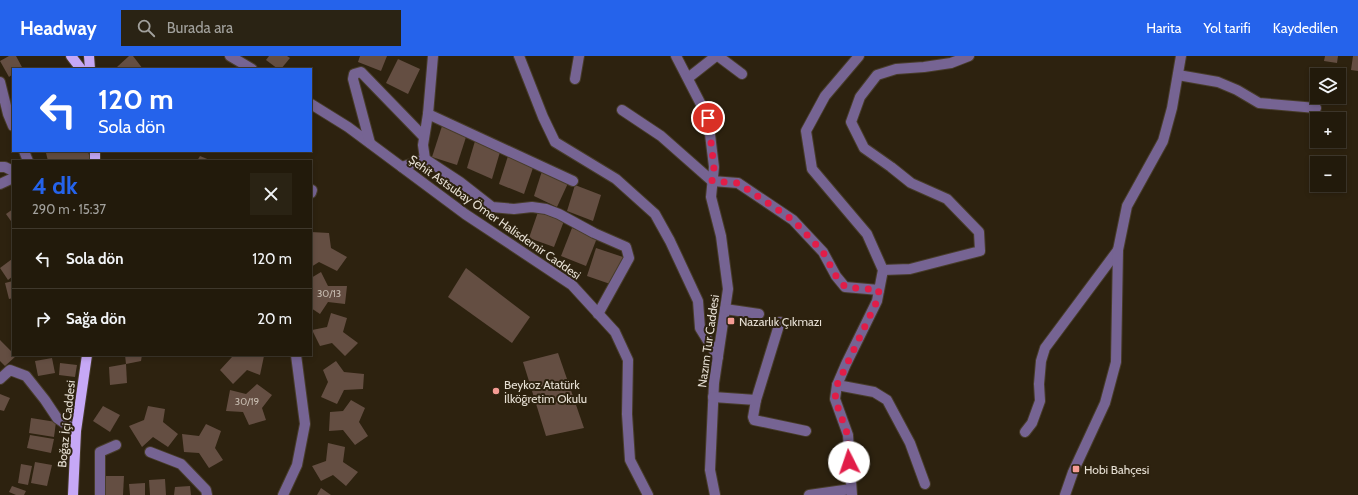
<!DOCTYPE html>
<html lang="tr">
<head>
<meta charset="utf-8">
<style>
  body { margin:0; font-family:Cabin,sans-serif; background:#2a2314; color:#f1f3f6; height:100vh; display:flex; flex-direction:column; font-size:15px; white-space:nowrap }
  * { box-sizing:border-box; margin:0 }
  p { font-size:13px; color:#a2a19d }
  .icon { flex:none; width:22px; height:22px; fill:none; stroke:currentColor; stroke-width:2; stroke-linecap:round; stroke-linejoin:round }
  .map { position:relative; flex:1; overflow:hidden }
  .details { position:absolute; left:12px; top:104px; width:300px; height:196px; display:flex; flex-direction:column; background:#221a0b; border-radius:0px; box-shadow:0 2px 6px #0003,0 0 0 1px #3f382c }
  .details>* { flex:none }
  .banner { position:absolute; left:12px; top:12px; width:300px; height:84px; border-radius:0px; box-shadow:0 2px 6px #0003,0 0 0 1px #3f382c; background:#2563eb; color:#fff; overflow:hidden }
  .controls { position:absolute; left:1310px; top:12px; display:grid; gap:8px }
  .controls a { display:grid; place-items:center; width:36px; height:36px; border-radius:0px; background:#221a0b; box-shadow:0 2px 6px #0003,0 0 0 1px #3f382c; font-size:20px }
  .pin { position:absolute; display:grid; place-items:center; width:34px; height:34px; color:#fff; margin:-17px; border:2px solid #fff; border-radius:50%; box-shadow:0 1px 4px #0007 }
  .me { position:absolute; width:44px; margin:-22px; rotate:356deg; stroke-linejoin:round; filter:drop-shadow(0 0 3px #0008) }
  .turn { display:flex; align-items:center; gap:14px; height:84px; padding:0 20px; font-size:18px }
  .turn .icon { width:52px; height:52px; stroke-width:2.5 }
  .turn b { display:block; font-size:28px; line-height:34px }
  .round { display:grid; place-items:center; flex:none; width:42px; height:42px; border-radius:0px; background:#2a2314 }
  .summary { display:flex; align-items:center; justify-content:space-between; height:68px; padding:0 20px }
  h1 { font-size:24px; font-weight:800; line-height:30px; color:#2563eb }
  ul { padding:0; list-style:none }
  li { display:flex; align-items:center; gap:12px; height:60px; padding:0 20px; border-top:1px solid #3f382c }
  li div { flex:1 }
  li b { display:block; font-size:15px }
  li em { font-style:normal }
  header { display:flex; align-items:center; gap:24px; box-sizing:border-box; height:56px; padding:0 20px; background:#2563eb; color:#fff }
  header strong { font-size:19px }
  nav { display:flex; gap:22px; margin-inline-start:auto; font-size:14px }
  .search { width:280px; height:36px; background:#2a2314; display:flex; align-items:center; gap:10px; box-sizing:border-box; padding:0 14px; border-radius:0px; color:#a2a19d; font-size:15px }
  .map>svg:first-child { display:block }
  .building { fill:#644e42 }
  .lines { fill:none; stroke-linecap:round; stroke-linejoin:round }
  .minor-casing { stroke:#473c2a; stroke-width:12 }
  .major-casing { stroke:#473c2a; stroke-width:12 }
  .minor { stroke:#766493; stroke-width:10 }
  .major { stroke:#c6a8f6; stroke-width:10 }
  .route { stroke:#e11d48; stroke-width:7; stroke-dasharray:0 12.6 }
  .poi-dot { fill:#f59c94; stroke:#2d220f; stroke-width:1.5 }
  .labels { text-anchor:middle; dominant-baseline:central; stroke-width:4; stroke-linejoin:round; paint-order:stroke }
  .number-label { font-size:10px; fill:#c6bbaf }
  .street-label { font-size:12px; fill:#e6dfd3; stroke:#2d220f }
  .poi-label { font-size:12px; fill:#e6dfd3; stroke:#2d220f; text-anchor:start }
</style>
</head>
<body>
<header>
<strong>Headway</strong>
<div class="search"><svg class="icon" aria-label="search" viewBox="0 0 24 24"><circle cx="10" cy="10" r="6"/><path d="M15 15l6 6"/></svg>Burada ara</div>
<nav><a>Harita</a><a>Yol tarifi</a><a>Kaydedilen</a></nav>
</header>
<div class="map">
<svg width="1358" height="439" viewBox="0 0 1358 439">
  <rect width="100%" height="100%" fill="#2d220f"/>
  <g class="building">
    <path d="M9,0H16L23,13H13V18L9,21L0,5Z"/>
    <path d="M129,0H133L143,13H119L117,11Z"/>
    <path d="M269,0H287L290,2L281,13H278L266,4Z"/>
    <path d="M360,0H387L381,15L358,6Z"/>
    <path d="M1325,0H1338L1337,7L1324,5Z"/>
    <path d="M1353,0H1358V15L1351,14Z"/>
    <path d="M398,3L420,13L408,38L386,27Z"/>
    <path d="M442,70L467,78L457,109L432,101Z"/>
    <path d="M475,85L500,96L492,123L467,112Z"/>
    <path d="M51,95H88L90,103L81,105H48L46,97Z"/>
    <path d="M200,100L212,105H197Z"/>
    <path d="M508,100L534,109L524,138L499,128Z"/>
    <path d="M542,115L569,125L557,151L534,140Z"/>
    <path d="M575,129L601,139L593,165L567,155Z"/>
    <path d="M13,153V168L6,158Z"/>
    <path d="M538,156L564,165L554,191L529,182Z"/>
    <path d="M572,172L597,182L586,210L561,200Z"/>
    <path d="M311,176L329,177L331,192L347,201L337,215L319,206L311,211Z"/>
    <path d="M596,192L623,201L613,229L587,220Z"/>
    <path d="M12,203L13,205V220L8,224L0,212Z"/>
    <path d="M466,212L530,261L512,287L448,241Z"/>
    <path d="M321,216L328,230H347L345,248L328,246L320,258L311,252L312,238L311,222Z"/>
    <path d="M13,225V242L9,243L5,227Z"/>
    <path d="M331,257L347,262L343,276L358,287L345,300L332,287L320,290L312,274L327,271Z"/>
    <path d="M0,284L13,297V299L16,300L5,310L0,305Z"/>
    <path d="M558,297L584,372L546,380L523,306Z"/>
    <path d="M125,299H142L141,305L126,308Z"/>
    <path d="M231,299L264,300L260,319L247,314L233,328L220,314L232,301Z"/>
    <path d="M52,302L55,317L38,320L35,305Z"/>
    <path d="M336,305L344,316L364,318L363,333L344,334L337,348L321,341L328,326L323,314Z"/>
    <path d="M60,307L77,309L75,321L59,319Z"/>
    <path d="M126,308L127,327L110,329L109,311Z"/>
    <path d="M257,328L272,339L262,352L266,364L249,369L243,356L226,355L230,334L246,338Z"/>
    <path d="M0,338L10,342L4,355L0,354Z"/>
    <path d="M351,344L365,352L359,366L368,380L355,389L343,374L329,375L330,356L343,355Z"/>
    <path d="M103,350L120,359L110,376L93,365Z"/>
    <path d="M148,350L165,353L163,366L178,378L168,391L153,381L142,391L129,370L144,364Z"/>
    <path d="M31,362L56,366L54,381L29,377Z"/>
    <path d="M206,368L221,375L215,392L223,404L209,412L199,397L184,396L182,378L199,380Z"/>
    <path d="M30,379L54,383L51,397L27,392Z"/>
    <path d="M328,387L345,391L343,406L358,416L346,430L333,419L321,425L312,410L326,405Z"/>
    <path d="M35,406L52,409L47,430L31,427Z"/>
    <path d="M21,408L32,410L28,429L18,427Z"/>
    <path d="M106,420H124L123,439H105Z"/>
    <path d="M165,423L166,439H150L149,424Z"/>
    <path d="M145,427V439H130L129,428Z"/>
    <path d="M12,430L26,435L24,439H16L9,436Z"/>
    <path d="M190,430L191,439H174L175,431Z"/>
    <path d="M321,432L331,439H317Z"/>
  </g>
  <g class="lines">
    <g class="minor-casing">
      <g id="minor">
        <path d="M230,0L252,13"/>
        <path d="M519,0L543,61L555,86L616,123L655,158L670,185L698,245L700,272L718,301"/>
        <path d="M676,0L708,62L714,111L711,141L721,180L728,233L714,327L710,414L715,439"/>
        <path d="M718,0L742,18"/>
        <path d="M1178,19L1218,26L1237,34L1259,47L1316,52"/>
        <path d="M688,22L716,0"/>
        <path d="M575,23L579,0"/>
        <path d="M0,26L8,58L13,70"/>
        <path d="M311,48L348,71L465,158L572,229L615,276L628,304L627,358L630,404L648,439"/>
        <path d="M622,54L661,80L712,125L738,127L793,164L823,196L836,220L845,231L879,234"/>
        <path d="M428,58L573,125"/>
        <path d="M370,87L353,23L354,18L361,16L424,81"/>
        <path d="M24,95L28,105"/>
        <path d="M425,103L460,126L492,151L514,153L532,151L546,153L559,158L594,177L626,191L629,202L598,258"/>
        <path d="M0,111H5L13,115"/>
        <path d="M402,111L425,103L423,89L428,58L433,0"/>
        <path d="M0,128L13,122"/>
        <path d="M311,137L312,134"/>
        <path d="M883,214L910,213L980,195L979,176L947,143L911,127L891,111L864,92L851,66L860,41L877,19L896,13L924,11L951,7L969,0"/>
        <path d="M725,253L759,258"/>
        <path d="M0,323L10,314L26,320L45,344L57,362L76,375"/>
        <path d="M837,329L874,336L887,344L910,387L925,428"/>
        <path d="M713,341L756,344L780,266"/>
        <path d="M756,344L753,361L754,364L806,375"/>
        <path d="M1025,376L1032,367L1040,345L1039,328L1041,305L1045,292L1118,194"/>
        <path d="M150,396L181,408L206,434L207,439"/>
        <path d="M100,439V396L116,389"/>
        <path d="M283,439L297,409L305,368L296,299"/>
        <path d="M809,439L851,433"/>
        <path d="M852,439L848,379L835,343L837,329L846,308L877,245L883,214L867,178L812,113L806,75L825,40L859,0"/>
        <path d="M1065,439L1073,416L1105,347L1116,306L1118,194L1127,150L1163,85L1172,52L1181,0"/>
      </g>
    </g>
    <g class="major-casing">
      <g id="major">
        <path d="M71,0L81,13"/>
        <path d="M89,0L90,13"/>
        <path d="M95,95V105"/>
        <path d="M73,439L76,375L87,299"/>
      </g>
    </g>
    <use href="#minor" class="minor"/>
    <use href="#major" class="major"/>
  </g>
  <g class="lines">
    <path class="route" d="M708,62L714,111L712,125L738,127L793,164L823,196L836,220L845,231L879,234L877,245L837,329L835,343L848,380L849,406"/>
  </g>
  <g class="poi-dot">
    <rect x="727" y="261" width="8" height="8" rx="2"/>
    <circle cx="496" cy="335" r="4"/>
    <rect x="1072" y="409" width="8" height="8" rx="2"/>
  </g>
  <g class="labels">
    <g class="number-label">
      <text x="329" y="237">30/13</text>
      <text x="247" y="345">30/19</text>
    </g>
    <g class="street-label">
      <text transform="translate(495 161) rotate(35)">Şehit Astsubay Ömer Halisdemir Caddesi</text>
      <text transform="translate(708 285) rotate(-82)">Nazım Tur Caddesi</text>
      <text transform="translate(66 368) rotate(-84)">Boğaz İçi Caddesi</text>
    </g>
    <g class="poi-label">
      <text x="739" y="265">Nazarlık Çıkmazı</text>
      <text x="504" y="328">Beykoz Atatürk<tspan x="504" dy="14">İlköğretim Okulu</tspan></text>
      <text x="1084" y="413">Hobi Bahçesi</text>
    </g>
  </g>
</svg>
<div class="controls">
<a><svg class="icon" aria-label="layers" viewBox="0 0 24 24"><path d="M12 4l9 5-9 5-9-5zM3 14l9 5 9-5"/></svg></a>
<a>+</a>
<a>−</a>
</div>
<div class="pin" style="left:708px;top:62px;background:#d93025"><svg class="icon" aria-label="arrive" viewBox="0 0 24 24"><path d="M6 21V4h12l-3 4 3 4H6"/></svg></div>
<svg class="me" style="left:849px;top:406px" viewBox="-20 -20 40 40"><circle r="19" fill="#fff"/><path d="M0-13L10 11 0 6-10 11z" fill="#e11d48"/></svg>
<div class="banner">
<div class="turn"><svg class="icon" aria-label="left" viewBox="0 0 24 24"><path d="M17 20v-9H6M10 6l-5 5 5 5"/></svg><div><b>120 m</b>Sola dön</div></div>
</div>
<section class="details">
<div class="summary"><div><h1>4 dk</h1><p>290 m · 15:37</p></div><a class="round"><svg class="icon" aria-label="close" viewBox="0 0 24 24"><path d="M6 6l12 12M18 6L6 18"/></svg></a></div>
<ul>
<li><svg class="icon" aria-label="left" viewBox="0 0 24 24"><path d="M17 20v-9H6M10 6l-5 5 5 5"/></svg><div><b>Sola dön</b></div><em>120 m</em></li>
<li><svg class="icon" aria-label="right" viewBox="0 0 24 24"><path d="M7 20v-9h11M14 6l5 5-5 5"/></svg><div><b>Sağa dön</b></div><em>20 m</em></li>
</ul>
</section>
</div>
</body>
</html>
